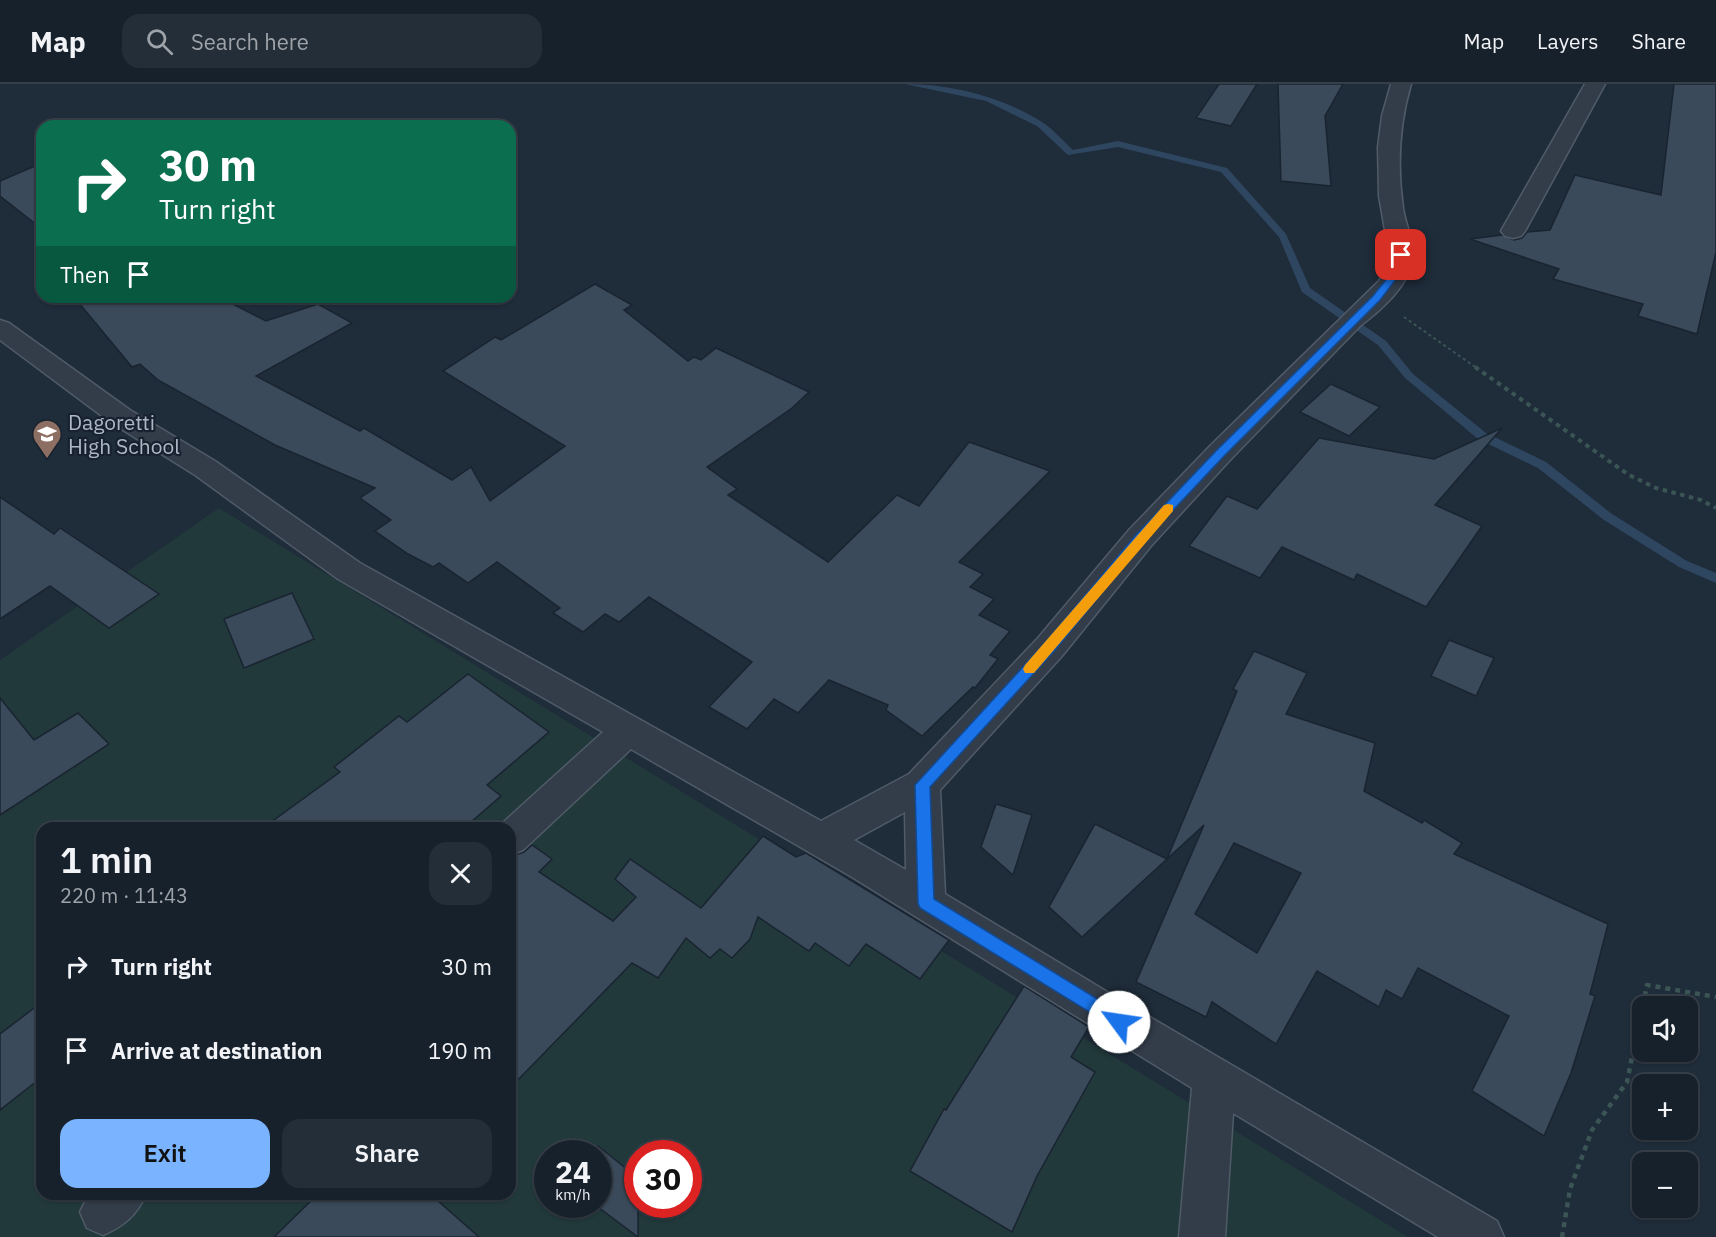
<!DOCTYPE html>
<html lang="en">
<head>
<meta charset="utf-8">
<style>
  body { margin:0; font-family:"IBM Plex Sans",sans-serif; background:#242e38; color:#f1f3f6; height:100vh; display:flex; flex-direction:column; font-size:22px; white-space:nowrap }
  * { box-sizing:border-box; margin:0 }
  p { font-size:20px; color:#9ea3a9 }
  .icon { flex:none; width:33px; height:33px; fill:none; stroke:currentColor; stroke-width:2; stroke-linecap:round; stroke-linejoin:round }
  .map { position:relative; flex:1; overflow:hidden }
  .details { position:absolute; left:36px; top:738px; width:480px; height:378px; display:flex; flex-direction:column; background:#17212c; border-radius:18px; box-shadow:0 2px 4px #0004,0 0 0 2px #363e48 }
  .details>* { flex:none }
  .top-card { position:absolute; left:36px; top:36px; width:480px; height:183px; border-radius:18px; box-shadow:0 2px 4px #0004,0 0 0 2px #363e48; background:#0b6e4f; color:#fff; overflow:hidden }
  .tools { position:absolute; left:1632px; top:912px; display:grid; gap:12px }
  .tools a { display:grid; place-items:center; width:66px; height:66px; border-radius:12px; background:#17212c; box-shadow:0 2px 4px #0004,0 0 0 2px #363e48; font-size:30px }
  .speed { position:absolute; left:534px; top:1056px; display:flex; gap:12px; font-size:30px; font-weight:700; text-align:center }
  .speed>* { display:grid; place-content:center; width:78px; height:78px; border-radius:50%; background:#17212c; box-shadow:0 2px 4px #0004,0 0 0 2px #363e48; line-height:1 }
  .speed small { font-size:15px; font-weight:400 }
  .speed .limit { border:9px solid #d22; background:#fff; color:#111 }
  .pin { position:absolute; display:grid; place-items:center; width:51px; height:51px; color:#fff; margin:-26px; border-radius:12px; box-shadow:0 3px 9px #0006 }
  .me { position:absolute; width:66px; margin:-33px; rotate:301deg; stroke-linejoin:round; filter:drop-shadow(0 0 4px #0008) }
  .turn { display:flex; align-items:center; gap:21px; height:126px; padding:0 24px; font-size:27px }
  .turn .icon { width:78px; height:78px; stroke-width:2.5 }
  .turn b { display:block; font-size:42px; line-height:51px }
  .then { display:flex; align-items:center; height:57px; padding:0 24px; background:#0003; gap:12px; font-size:22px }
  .round { display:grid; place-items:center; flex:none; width:63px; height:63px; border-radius:18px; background:#242e38 }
  .head { display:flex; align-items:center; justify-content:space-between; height:102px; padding:0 24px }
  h1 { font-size:36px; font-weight:600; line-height:45px }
  .button { display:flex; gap:12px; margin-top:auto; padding:12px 24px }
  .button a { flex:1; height:69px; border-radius:18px; background:#7ab3ff; color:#111; font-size:24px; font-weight:600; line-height:69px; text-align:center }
  .button a+a { background:#242e38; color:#f1f3f6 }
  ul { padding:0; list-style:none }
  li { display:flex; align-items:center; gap:18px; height:84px; padding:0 24px }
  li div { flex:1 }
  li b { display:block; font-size:22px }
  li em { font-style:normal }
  header { display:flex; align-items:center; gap:36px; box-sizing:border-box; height:84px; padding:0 30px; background:#17212c; border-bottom:2px solid #363e48 }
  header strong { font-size:28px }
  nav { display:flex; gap:33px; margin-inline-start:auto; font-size:21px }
  .search { width:420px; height:54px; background:#242e38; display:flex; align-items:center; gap:15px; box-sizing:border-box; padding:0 21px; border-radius:18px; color:#9ea3a9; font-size:22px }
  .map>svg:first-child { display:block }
  .green { fill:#21393b; fill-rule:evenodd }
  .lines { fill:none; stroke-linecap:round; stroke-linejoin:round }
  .stream { fill:#2f4661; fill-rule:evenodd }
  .building { fill:#3a4a5a; stroke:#1a2431; stroke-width:1.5; fill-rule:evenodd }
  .minor-casing { stroke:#505b68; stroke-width:3 }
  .path-far2 { stroke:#3b5555; stroke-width:2; stroke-dasharray:3 3; stroke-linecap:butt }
  .path-far1 { stroke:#3b5555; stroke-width:4; stroke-dasharray:4.5 4.5; stroke-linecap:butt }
  .path { stroke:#3b5555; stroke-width:4.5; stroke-dasharray:5 5; stroke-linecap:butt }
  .minor { fill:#333d4a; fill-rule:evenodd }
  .route { fill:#1a73e8; stroke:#114b97; stroke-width:1.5 }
  .slow { fill:#f59e0b }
  .labels { text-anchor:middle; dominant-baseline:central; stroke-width:4.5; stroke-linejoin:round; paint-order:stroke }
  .poi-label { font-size:21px; fill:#adb8c7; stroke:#18222f; text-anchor:start }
</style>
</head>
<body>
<header>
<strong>Map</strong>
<div class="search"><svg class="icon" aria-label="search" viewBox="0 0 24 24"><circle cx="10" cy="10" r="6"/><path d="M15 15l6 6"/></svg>Search here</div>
<nav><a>Map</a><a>Layers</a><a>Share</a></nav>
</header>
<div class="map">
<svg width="1716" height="1153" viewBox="0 0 1716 1153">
  <rect width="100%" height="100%" fill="#1f2c3a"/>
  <path class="green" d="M219,424L1408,1153H0V576ZM42,744H510V1110H42ZM548,1070H598V1120H548ZM638,1070H688V1120H638Z"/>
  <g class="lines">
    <path class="stream" d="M905,0C951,0 1003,13 1042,38C1053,45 1063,57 1073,66L1118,57L1227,84L1286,150L1310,204L1386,257L1413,290L1486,349L1546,378L1612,430L1687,477L1716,489V499L1679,483L1604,436L1538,384L1478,355L1405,294L1378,261L1302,208L1279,153L1221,88L1118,63L1068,71L1037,42L986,17Z"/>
  </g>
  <g class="building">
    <path d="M1219,0H1257L1231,42L1196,34Z"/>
    <path d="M1278,0H1343L1325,32L1331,102L1281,97Z"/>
    <path d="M1674,0H1716V168L1697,250L1638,232L1643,220L1553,195L1559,185L1470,155L1502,151L1514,156L1522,154L1527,148L1550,146L1575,91L1661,111Z"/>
    <path d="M42,79V145L0,112V97Z"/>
    <path d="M595,200L632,221L624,226L688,277L694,273L701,276L716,264L809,308L792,324L707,383L737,405L728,411L828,478L897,411L919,422L969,358L1050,387L959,478L983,490L970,503L994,515L979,531L1010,547L990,571L998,575L975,604L973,603L922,652L886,626L888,621L829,596L798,629L774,615L747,645L709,623L752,578L649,513L619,538L605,530L583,548L553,529L560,524L497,478L468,499L439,479L433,483L408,470L375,447L391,436L360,414L375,404L275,361L158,296L140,280L132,283L74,213H219L266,237L318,220L352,239L256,292L360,347L364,344L452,396L471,383L490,417L565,362L443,287L495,253L501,256Z"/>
    <path d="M1331,300L1380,323L1349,352L1300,328Z"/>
    <path d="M1502,344L1435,421L1482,442L1426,523L1357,490L1354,496L1282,463L1260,494L1189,462L1227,412L1257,425L1319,354L1434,375Z"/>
    <path d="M0,413L54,450L60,444L159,510L109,544L50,502L0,535Z"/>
    <path d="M292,509L314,555L244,584L224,535Z"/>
    <path d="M1449,556L1494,574L1476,612L1431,592Z"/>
    <path d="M1254,567L1307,589L1286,630L1375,659L1364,707L1422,739L1424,736L1462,759L1454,770L1608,840L1590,910L1595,912L1571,989L1544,1052L1472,1007L1509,932L1418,884L1402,915L1386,906L1379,923L1317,887L1276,960L1212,918L1206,933L1136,898L1204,741L1167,775L1237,607L1233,605ZM1234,759L1301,789L1257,869L1195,830Z"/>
    <path d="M468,590L549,648L487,701L501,712L464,744H263L340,688L334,683L399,632L407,638Z"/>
    <path d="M0,614L34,656L78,629L109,660L0,731Z"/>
    <path d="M996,720L1032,731L1013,791L981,763Z"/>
    <path d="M1095,740L1167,775L1082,853L1049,823Z"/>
    <path d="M763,752L796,773L806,769L949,856L920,895L866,860L849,882L815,859L809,867L758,833L750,855L732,874L720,865L710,874L686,854L658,894L632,879L510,1004V773L524,768L532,761L552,775L539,788L613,837L636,813L615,795L630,775L701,824Z"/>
    <path d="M1024,902L1089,943L1071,973L1095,988L1037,1092L1012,1148L910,1087L944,1025L946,1026Z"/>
    <path d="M42,918V993L0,1026V950Z"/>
    <path d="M598,1062L638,1094V1153L598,1123Z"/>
    <path d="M318,1110H430L479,1153H274Z"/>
  </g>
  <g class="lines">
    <g class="minor-casing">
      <g id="minor">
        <path d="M1391,0H1411C1399,41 1397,82 1403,124C1405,140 1415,158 1413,174C1409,202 1381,226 1360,242L1230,376L1151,462L1062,572L940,706L945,810L1114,912L1497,1137L1504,1153H1438L1233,1029L1225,1153H1179L1192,1004L852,793L631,665L523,766L510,771V744H497L603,648L338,495L195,391L110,338L0,256V236L9,239L130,326L215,377L360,479L821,737L909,690L1038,554L1129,446L1210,362L1379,197L1387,182L1389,169L1379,112L1378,63L1382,32ZM905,728L906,786L854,756Z"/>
        <path d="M1585,0H1605L1525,147L1521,152L1513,154L1505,152L1501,147Z"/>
        <path d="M89,1110H146C137,1131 124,1142 103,1151L87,1144L80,1128Z"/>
      </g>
    </g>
    <path class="path-far2" d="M1404,233L1478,285"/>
    <path class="path-far1" d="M1475,283L1629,391L1656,404L1701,416L1716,424"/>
    <g class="path">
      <path d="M1643,922L1647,901L1716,913"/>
      <path d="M1562,1153L1570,1105L1592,1046L1627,998L1642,923"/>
    </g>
    <use href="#minor" class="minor"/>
  </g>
  <path class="route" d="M1398,169L1406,171L1399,191L1380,216L1224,372L1144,457L1055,566L930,703L934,815L1125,932L1128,938L1125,943L1119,946L920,824L918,819L915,701L1045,559L1136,451L1216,367L1373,212L1390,191Z"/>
  <path class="slow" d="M1168,420L1173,421V427L1034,589H1025L1023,585L1025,581L1164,421Z"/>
  <defs>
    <g id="school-pin" transform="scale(1.5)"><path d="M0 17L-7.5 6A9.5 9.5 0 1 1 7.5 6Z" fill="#8d6e63" stroke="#18222f"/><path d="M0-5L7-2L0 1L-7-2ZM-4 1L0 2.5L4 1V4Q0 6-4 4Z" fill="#fff"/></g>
  </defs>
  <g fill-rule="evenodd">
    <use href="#school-pin" x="47" y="350"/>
  </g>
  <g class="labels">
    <g class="poi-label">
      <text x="68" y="338">Dagoretti<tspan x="68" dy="24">High School</tspan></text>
    </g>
  </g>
</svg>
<div class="tools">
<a><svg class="icon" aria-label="sound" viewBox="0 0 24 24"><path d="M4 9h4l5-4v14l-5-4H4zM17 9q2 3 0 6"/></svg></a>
<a>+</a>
<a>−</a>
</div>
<div class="speed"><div>24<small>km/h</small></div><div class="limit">30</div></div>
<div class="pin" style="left:1401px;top:171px;background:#d93025"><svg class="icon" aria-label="arrive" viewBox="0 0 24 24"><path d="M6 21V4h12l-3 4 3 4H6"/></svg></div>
<svg class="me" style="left:1119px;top:938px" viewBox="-20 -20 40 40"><circle r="19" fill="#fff"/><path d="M0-13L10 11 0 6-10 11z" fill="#1a73e8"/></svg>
<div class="top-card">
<div class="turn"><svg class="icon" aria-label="right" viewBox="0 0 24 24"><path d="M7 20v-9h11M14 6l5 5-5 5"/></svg><div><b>30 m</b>Turn right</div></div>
<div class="then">Then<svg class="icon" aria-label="arrive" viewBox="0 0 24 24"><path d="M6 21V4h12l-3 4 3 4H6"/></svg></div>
</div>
<section class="details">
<div class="head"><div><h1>1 min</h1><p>220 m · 11:43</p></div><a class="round"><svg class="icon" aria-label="close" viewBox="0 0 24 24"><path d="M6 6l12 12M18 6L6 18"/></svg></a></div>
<ul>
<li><svg class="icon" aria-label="right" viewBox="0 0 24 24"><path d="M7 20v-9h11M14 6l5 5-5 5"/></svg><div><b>Turn right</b></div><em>30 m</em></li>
<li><svg class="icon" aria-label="arrive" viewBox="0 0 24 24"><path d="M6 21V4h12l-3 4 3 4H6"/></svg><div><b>Arrive at destination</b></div><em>190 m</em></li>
</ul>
<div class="button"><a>Exit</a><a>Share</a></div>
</section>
</div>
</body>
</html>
